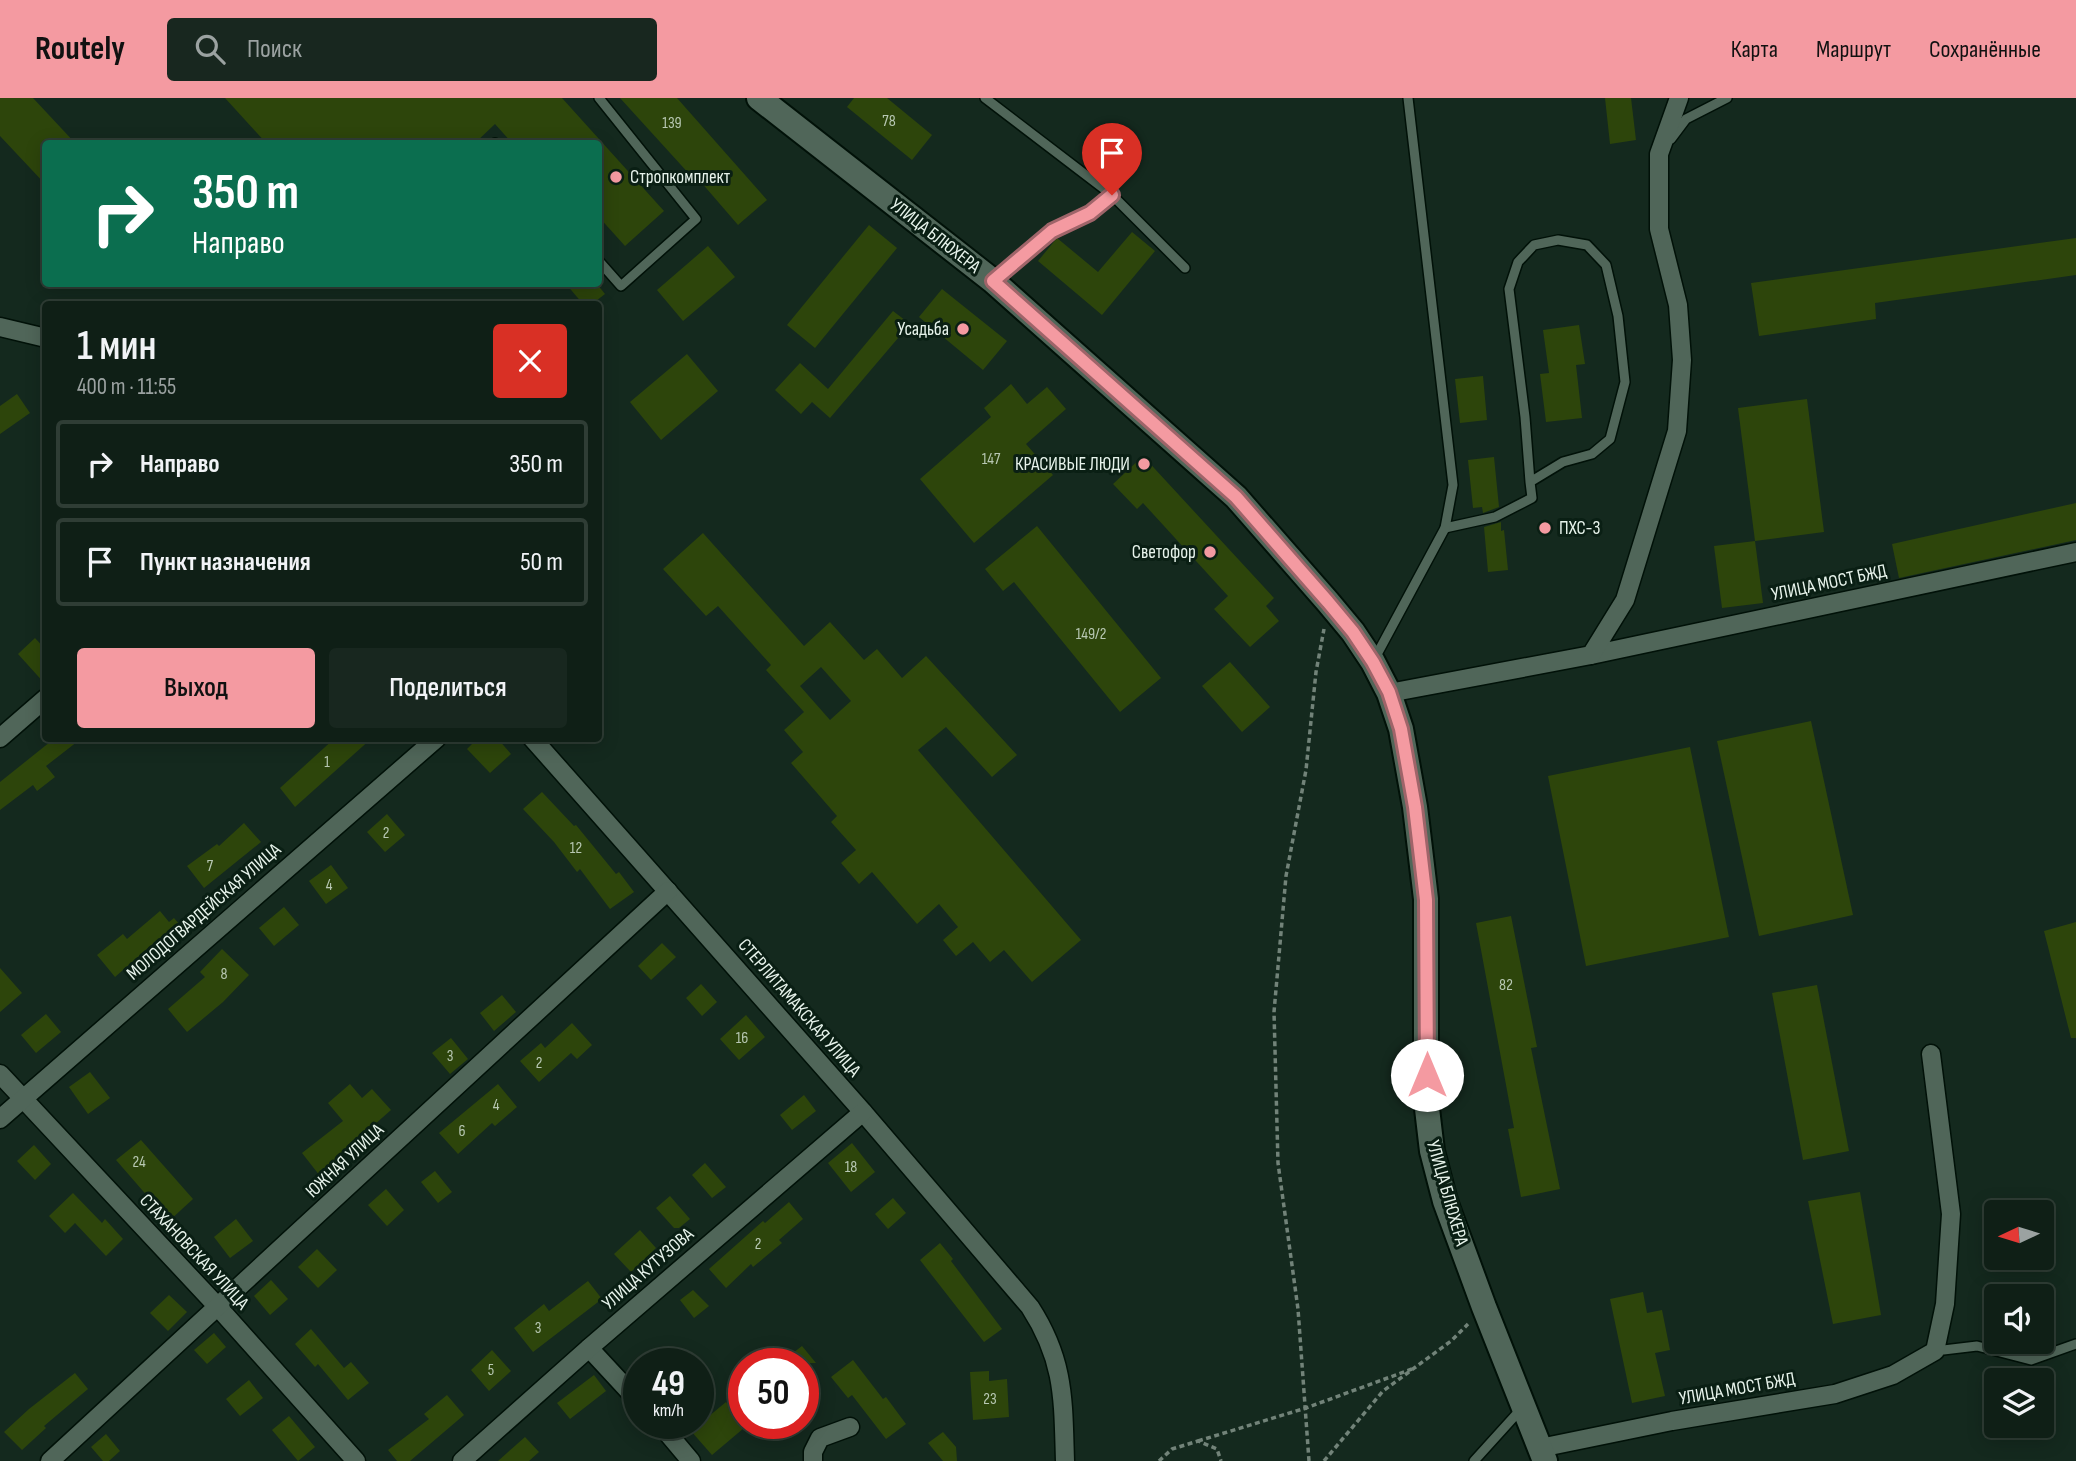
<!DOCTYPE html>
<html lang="ru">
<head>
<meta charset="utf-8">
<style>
  body { margin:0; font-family:"Sofia Sans Condensed",sans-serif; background:#18271f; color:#f1f3f6; height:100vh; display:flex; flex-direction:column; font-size:26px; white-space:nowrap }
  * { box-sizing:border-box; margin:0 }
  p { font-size:23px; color:#9ba2a1 }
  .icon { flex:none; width:38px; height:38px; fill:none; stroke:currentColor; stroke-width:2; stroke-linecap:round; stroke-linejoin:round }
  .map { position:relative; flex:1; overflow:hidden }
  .drawer { position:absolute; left:42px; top:203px; width:560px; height:441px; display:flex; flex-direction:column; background:#0f1f16; border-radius:7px; box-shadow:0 4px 18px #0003,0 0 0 2px #2f3d35 }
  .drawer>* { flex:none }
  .top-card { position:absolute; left:42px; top:42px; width:560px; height:147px; border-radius:7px; box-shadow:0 4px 18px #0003,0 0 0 2px #2f3d35; background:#0b6e4f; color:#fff; overflow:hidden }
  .needle { width:46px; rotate:266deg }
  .tools { position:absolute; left:1984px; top:1102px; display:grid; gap:14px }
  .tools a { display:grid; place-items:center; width:70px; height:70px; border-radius:7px; background:#0f1f16; box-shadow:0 4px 18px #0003,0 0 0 2px #2f3d35; font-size:35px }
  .speed { position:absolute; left:623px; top:1250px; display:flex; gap:14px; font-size:35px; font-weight:700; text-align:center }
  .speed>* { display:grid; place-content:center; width:91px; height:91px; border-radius:50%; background:#0f1f16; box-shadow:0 4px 18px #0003,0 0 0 2px #2f3d35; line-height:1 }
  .speed small { font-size:18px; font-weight:400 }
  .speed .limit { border:10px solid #d22; background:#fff; color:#111 }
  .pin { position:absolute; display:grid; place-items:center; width:60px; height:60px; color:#fff; margin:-72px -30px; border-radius:50% 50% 50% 0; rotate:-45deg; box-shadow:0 0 7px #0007 }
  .pin .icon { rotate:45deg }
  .me { position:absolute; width:77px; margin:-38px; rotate:0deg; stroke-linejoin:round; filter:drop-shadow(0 0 5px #0008) }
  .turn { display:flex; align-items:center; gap:24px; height:147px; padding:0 35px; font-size:32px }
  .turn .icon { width:91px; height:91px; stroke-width:2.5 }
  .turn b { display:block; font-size:49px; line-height:60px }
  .round { display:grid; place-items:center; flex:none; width:74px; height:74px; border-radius:7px; background:#18271f }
  .head { display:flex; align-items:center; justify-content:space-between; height:119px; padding:0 35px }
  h1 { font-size:42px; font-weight:600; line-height:52px }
  .cta { display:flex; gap:14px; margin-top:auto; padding:14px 35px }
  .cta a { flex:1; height:80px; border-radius:7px; background:#f49aa1; color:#111; font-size:28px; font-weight:600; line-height:80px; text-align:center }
  .cta a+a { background:#18271f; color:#f1f3f6 }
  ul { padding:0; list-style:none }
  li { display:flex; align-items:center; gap:21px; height:88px; margin:0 14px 10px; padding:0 21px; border:4px solid #2f3d35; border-radius:7px }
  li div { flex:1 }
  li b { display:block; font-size:26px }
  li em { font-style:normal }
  header { display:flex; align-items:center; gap:42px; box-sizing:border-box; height:98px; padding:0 35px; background:#f49aa1; color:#111 }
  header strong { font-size:33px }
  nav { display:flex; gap:38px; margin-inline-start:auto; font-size:24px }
  .search { width:490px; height:63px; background:#18271f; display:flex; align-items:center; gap:18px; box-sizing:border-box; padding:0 24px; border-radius:7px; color:#9ba2a1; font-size:26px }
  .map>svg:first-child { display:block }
  .building { fill:#2d450b; fill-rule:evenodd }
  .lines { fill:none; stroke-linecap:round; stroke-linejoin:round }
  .service-casing { stroke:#011108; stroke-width:12 }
  .minor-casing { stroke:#011108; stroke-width:21 }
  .secondary-casing { stroke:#011108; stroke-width:28 }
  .path { stroke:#728379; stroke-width:3.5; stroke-dasharray:5 3.5; stroke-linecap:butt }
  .service { stroke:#506659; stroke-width:9 }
  .minor { stroke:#506659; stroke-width:18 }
  .secondary { stroke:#506659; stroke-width:24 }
  .route-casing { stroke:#9f6469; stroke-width:18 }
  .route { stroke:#f49aa1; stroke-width:12 }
  .poi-dot { fill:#f49aa1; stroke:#0a1f14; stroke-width:2.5 }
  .labels { text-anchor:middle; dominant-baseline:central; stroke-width:6; stroke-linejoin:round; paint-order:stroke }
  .number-label { font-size:16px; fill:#b8c8b3 }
  .poi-label { font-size:19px; fill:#e7f3eb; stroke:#0a1f14; text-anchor:end }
  .street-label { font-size:19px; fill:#e7f3eb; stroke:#0a1f14 }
</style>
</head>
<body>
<header>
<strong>Routely</strong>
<div class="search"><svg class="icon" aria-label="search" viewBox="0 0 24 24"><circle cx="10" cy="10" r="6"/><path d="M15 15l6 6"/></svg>Поиск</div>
<nav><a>Карта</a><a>Маршрут</a><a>Сохранённые</a></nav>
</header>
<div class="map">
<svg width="2076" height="1363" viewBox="0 0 2076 1363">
  <rect width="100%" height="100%" fill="#14291e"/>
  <g class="building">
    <path d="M0,0H33L76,46H46V87L0,38Z"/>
    <path d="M225,0H562L664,113L625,148L598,118V46H513L495,26L474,46H267Z"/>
    <path d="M620,0H677L767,102L738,127L694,76L691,78Z"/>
    <path d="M854,0H887L932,37L912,62L847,9Z"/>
    <path d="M1605,0H1631L1636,42L1610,46Z"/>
    <path d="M869,127L897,150L815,250L787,227Z"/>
    <path d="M1132,134L1155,153L1102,217L1038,163L1057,140L1098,174Z"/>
    <path d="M2076,140V177L1875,205L1876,221L1759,238L1751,185Z"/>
    <path d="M708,148L735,179L683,223L657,192Z"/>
    <path d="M566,186H597L605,196L592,206H583Z"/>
    <path d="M942,191L1007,243L983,272L919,219Z"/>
    <path d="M893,213L910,226L830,320L812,304L801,316L775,292L800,265L828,291Z"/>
    <path d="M1579,227L1585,266L1576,267L1582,320L1546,324L1540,276L1549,275L1543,232Z"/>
    <path d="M687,256L718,293L661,342L630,304Z"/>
    <path d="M1483,278L1487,322L1460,325L1455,281Z"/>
    <path d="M1011,286L1027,306L1047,289L1066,311L1026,346L1053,377L974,445L920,381L991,319L984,310Z"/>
    <path d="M17,296L30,315L0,336V308Z"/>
    <path d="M1807,301L1824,434L1755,443L1738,310Z"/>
    <path d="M1143,358L1274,500L1266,508L1279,523L1250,549L1214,511L1228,498L1143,405L1137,411L1113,386Z"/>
    <path d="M1494,359L1499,409L1483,415L1482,409L1473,410L1468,362Z"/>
    <path d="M2076,405V442L1899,480L1892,446Z"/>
    <path d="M1501,424V433L1504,432L1508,472L1488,474L1484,429Z"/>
    <path d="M1037,428L1161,580L1120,614L1014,484L1003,493L985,471Z"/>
    <path d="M703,435L804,548L830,524L864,562L877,551L902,580L926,558L1017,657L992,679L946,629L918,652L1081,842L1032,884L1004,852L990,864L973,844L956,858L943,842L958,829L939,806L917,826L872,774L859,786L841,765L856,752L831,724L837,718L791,665L803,654L784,632L804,614L766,572L771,567L718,508L706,518L663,471ZM821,569L851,603L830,622L800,588Z"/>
    <path d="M1755,443L1763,505L1722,510L1714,448Z"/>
    <path d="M35,540L46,552V587L18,556Z"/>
    <path d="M1230,564L1270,609L1242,634L1202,588Z"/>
    <path d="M1811,623L1853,817L1759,838L1717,643Z"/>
    <path d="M55,640H82L46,668L55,679L37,693L33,687L0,712V684Z"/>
    <path d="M335,640H372L295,709L280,690Z"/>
    <path d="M478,640H497L511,656L490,675L467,651Z"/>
    <path d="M1690,649L1729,839L1586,868L1548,678Z"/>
    <path d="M542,694L574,728L576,727L616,776L619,774L634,794L610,811L580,771L577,774L554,744L523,711Z"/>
    <path d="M387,716L405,737L385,754L367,734Z"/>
    <path d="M244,725L261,744L204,790L187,768L217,746L219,748Z"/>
    <path d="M331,767L348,790L326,806L309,783Z"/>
    <path d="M284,809L299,827L274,848L259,830Z"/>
    <path d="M160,813L169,824L174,820L185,833L164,852L156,843L115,879L97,857L123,836L127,841Z"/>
    <path d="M1511,818L1537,949L1531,950L1560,1091L1521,1099L1508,1031L1514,1030L1476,825Z"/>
    <path d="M2076,824V940H2071L2044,833Z"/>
    <path d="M662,845L676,859L651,882L638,868Z"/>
    <path d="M222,851L249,877L223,904L187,934L168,911L205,879L200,874Z"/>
    <path d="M0,870L22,895L0,914Z"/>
    <path d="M701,886L717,904L702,918L686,900Z"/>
    <path d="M1817,887L1849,1053L1803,1062L1772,895Z"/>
    <path d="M502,897L516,914L494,933L480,915Z"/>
    <path d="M46,916L61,934L36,955L21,937Z"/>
    <path d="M746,917L765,939L739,962L720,941Z"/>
    <path d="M572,925L592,947L577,961L571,955L539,984L520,963L541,945L545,950Z"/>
    <path d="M451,940L468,961L450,976L432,955Z"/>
    <path d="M90,974L110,1000L88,1016L69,989Z"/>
    <path d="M350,986L362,1000L372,991L391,1012L340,1057L342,1060L320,1078L302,1055L343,1023L328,1005Z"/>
    <path d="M498,986L517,1009L495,1028L492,1025L458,1056L439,1035Z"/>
    <path d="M804,997L816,1013L792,1032L780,1017Z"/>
    <path d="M141,1042L193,1101L169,1123L116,1062Z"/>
    <path d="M852,1045L875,1074L851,1094L828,1065Z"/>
    <path d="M34,1047L51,1066L35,1082L17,1063Z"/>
    <path d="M705,1065L726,1089L712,1100L692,1077Z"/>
    <path d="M435,1073L452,1094L438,1105L421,1084Z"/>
    <path d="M386,1091L404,1112L387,1128L368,1107Z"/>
    <path d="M1860,1094L1881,1217L1833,1226L1808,1103Z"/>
    <path d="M73,1095L102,1125L105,1121L123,1141L106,1158L75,1125L65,1135L49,1118Z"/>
    <path d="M670,1098L690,1121L679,1130H674L656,1110Z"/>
    <path d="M893,1100L906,1115L888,1131L875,1116Z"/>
    <path d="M789,1104L803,1121L779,1142L782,1145L753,1169L751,1166L726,1190L709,1171L763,1123L765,1125Z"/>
    <path d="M236,1121L253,1143L230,1160L214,1139Z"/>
    <path d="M640,1132L656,1150L631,1174L614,1156Z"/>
    <path d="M940,1145L953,1161L951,1163L1002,1231L984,1244L920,1162Z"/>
    <path d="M317,1151L337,1172L318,1190L298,1169Z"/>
    <path d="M271,1182L288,1201L270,1217L254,1198Z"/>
    <path d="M588,1183L602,1201L533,1254L514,1230L544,1206L549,1213Z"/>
    <path d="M693,1192L709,1208L694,1220L680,1202Z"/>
    <path d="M1643,1194L1647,1215L1662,1212L1670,1252L1655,1255L1665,1298L1632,1305L1610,1201Z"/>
    <path d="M169,1197L187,1214L168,1233L150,1215Z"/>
    <path d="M311,1231L344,1270L351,1264L369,1285L348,1302L318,1266L315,1269L295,1246Z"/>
    <path d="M214,1235L226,1249L207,1266L194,1252Z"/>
    <path d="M802,1248L816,1265H780Z"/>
    <path d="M492,1252L511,1273L489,1293L471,1272Z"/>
    <path d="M853,1262L883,1301L886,1299L906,1326L886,1341L852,1297L848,1300L831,1279Z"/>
    <path d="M989,1273V1283L1007,1281L1009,1319L973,1322L970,1274Z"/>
    <path d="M75,1275L88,1291L44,1328L46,1330L22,1352L4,1334L29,1311Z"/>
    <path d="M594,1277L606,1293L570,1321L557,1305Z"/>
    <path d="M249,1282L263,1300L240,1318L226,1301Z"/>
    <path d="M447,1297L464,1317L410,1363H397L388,1352L429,1321L424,1316Z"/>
    <path d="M726,1304L734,1313L744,1305V1330L712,1357L691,1333Z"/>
    <path d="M289,1318L315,1349L298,1363L272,1332Z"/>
    <path d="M943,1334L956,1349L957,1363H943L928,1345Z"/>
    <path d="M106,1336L120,1353L109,1363H103L91,1349Z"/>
    <path d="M525,1339L539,1354L529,1363H498Z"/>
  </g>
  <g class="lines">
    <g class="service-casing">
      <g id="service">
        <path d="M985,0L1112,97L1185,170"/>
        <path d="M1671,41L1686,21L1727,0"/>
        <path d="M495,45L496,46"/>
        <path d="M598,162L621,188L696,121L599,0"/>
        <path d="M994,182L1052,133L1090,115L1112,97"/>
        <path d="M1445,430L1495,419L1532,400L1530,384L1525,319L1509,191L1518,164L1534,147L1558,142L1587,147L1606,167L1618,218L1625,284L1610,341L1592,356L1563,364L1530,384"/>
        <path d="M1375,560L1445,430L1453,387L1408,0"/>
        <path d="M1935,1253L1977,1248L2031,1262L2076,1246"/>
        <path d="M1474,1363L1522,1310"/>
      </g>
    </g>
    <g class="minor-casing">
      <g id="minor">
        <path d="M0,229L46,240"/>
        <path d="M1591,557L2076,454"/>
        <path d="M1389,595L1591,557L1625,502L1677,333L1682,262L1678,207L1659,131V56L1679,0"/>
        <path d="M0,640L46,600"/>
        <path d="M532,640L863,1014L1030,1209C1065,1263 1063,1302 1065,1363"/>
        <path d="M0,976L218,1209L356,1363"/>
        <path d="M0,1021L437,640"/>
        <path d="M589,1250L639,1304"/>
        <path d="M659,1325L691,1363"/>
        <path d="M1540,1350L1672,1323L1835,1296L1893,1277L1935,1253L1945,1206L1951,1116L1931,956"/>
        <path d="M50,1363L668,793"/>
        <path d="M462,1363L589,1250L863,1014"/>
        <path d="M813,1363V1354L820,1340L850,1329"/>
      </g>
    </g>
    <g class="secondary-casing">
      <path id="secondary" d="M759,0L993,183L1236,399L1328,504L1353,534L1373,564L1389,595L1401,631L1415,709L1426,801V1002L1432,1053L1445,1103L1484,1209L1545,1363"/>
    </g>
    <g class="path">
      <path d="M1198,1343L1306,1310L1412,1271"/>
      <path d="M1159,1363L1172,1351L1198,1343L1217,1351L1221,1363"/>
      <path d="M1309,1363L1298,1211L1278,1065L1274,914L1286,778L1306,672L1316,574L1324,531"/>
      <path d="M1324,1363L1383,1293L1451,1243L1468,1226"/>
    </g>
    <use href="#service" class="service"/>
    <use href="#minor" class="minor"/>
    <use href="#secondary" class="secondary"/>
  </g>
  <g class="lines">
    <g class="route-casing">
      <path id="route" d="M1112,97L1090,115L1052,133L993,183L1236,399L1328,504L1353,534L1373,564L1389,594L1401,631L1415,709L1426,802L1427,977"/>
    </g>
    <use href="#route" class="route"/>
  </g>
  <g class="poi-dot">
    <circle cx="616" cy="79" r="7"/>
    <circle cx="963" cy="231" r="7"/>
    <circle cx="1144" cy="366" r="7"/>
    <circle cx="1545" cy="430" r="7"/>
    <circle cx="1210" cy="454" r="7"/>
  </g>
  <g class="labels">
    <g class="number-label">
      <text x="889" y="23">78</text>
      <text x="672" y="25">139</text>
      <text x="991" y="361">147</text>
      <text x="1091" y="536">149/2</text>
      <text x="327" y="664">1</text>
      <text x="386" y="735">2</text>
      <text x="576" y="750">12</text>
      <text x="210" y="768">7</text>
      <text x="329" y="787">4</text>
      <text x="224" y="876">8</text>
      <text x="1506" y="887">82</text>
      <text x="742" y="940">16</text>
      <text x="450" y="958">3</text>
      <text x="539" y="965">2</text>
      <text x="496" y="1007">4</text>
      <text x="462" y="1033">6</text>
      <text x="139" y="1064">24</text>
      <text x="851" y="1069">18</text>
      <text x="758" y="1146">2</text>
      <text x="538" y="1230">3</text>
      <text x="491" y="1272">5</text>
      <text x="990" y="1301">23</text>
    </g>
    <g class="poi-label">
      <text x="630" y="79" text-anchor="start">Стропкомплект</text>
      <text x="949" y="231">Усадьба</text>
      <text x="1130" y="366">КРАСИВЫЕ ЛЮДИ</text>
      <text x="1559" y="430" text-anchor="start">ПХС-3</text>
      <text x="1196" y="454">Светофор</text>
    </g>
    <g class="street-label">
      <text transform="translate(935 138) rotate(38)">УЛИЦА БЛЮХЕРА</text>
      <text transform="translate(1829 485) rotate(-12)">УЛИЦА МОСТ БЖД</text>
      <text transform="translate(204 814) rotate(-41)">МОЛОДОГВАРДЕЙСКАЯ УЛИЦА</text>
      <text transform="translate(799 910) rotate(49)">СТЕРЛИТАМАКСКАЯ УЛИЦА</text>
      <text transform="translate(345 1063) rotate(-43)">ЮЖНАЯ УЛИЦА</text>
      <text transform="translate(1447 1095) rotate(74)">УЛИЦА БЛЮХЕРА</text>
      <text transform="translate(194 1154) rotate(47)">СТАХАНОВСКАЯ УЛИЦА</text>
      <text transform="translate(648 1171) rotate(-41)">УЛИЦА КУТУЗОВА</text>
      <text transform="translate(1737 1291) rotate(-10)">УЛИЦА МОСТ БЖД</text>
    </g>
  </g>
</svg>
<div class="tools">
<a><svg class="needle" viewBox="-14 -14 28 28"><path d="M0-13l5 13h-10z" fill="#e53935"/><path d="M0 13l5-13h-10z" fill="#9ba2a1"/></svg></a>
<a><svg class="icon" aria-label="sound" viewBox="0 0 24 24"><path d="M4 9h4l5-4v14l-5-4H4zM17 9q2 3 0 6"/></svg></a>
<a><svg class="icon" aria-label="layers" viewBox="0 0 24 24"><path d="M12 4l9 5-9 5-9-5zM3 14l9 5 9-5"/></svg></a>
</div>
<div class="speed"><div>49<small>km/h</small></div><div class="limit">50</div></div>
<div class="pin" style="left:1112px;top:97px;background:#d93025"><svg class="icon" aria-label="arrive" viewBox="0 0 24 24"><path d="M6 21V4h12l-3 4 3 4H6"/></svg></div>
<svg class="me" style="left:1427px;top:977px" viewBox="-20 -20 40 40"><circle r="19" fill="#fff"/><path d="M0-13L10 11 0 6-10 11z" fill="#f49aa1"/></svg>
<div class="top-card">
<div class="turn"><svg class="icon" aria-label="right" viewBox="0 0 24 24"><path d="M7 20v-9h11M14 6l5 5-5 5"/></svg><div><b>350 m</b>Направо</div></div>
</div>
<section class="drawer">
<div class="head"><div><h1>1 мин</h1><p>400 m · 11:55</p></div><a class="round" style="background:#d93025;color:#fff"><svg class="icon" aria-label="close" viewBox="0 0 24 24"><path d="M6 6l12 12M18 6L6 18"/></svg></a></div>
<ul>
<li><svg class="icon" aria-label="right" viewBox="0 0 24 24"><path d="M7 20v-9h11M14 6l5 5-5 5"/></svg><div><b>Направо</b></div><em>350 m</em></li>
<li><svg class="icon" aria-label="arrive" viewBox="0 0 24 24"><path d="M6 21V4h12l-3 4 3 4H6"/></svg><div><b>Пункт назначения</b></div><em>50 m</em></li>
</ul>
<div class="cta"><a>Выход</a><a>Поделиться</a></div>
</section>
</div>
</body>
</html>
